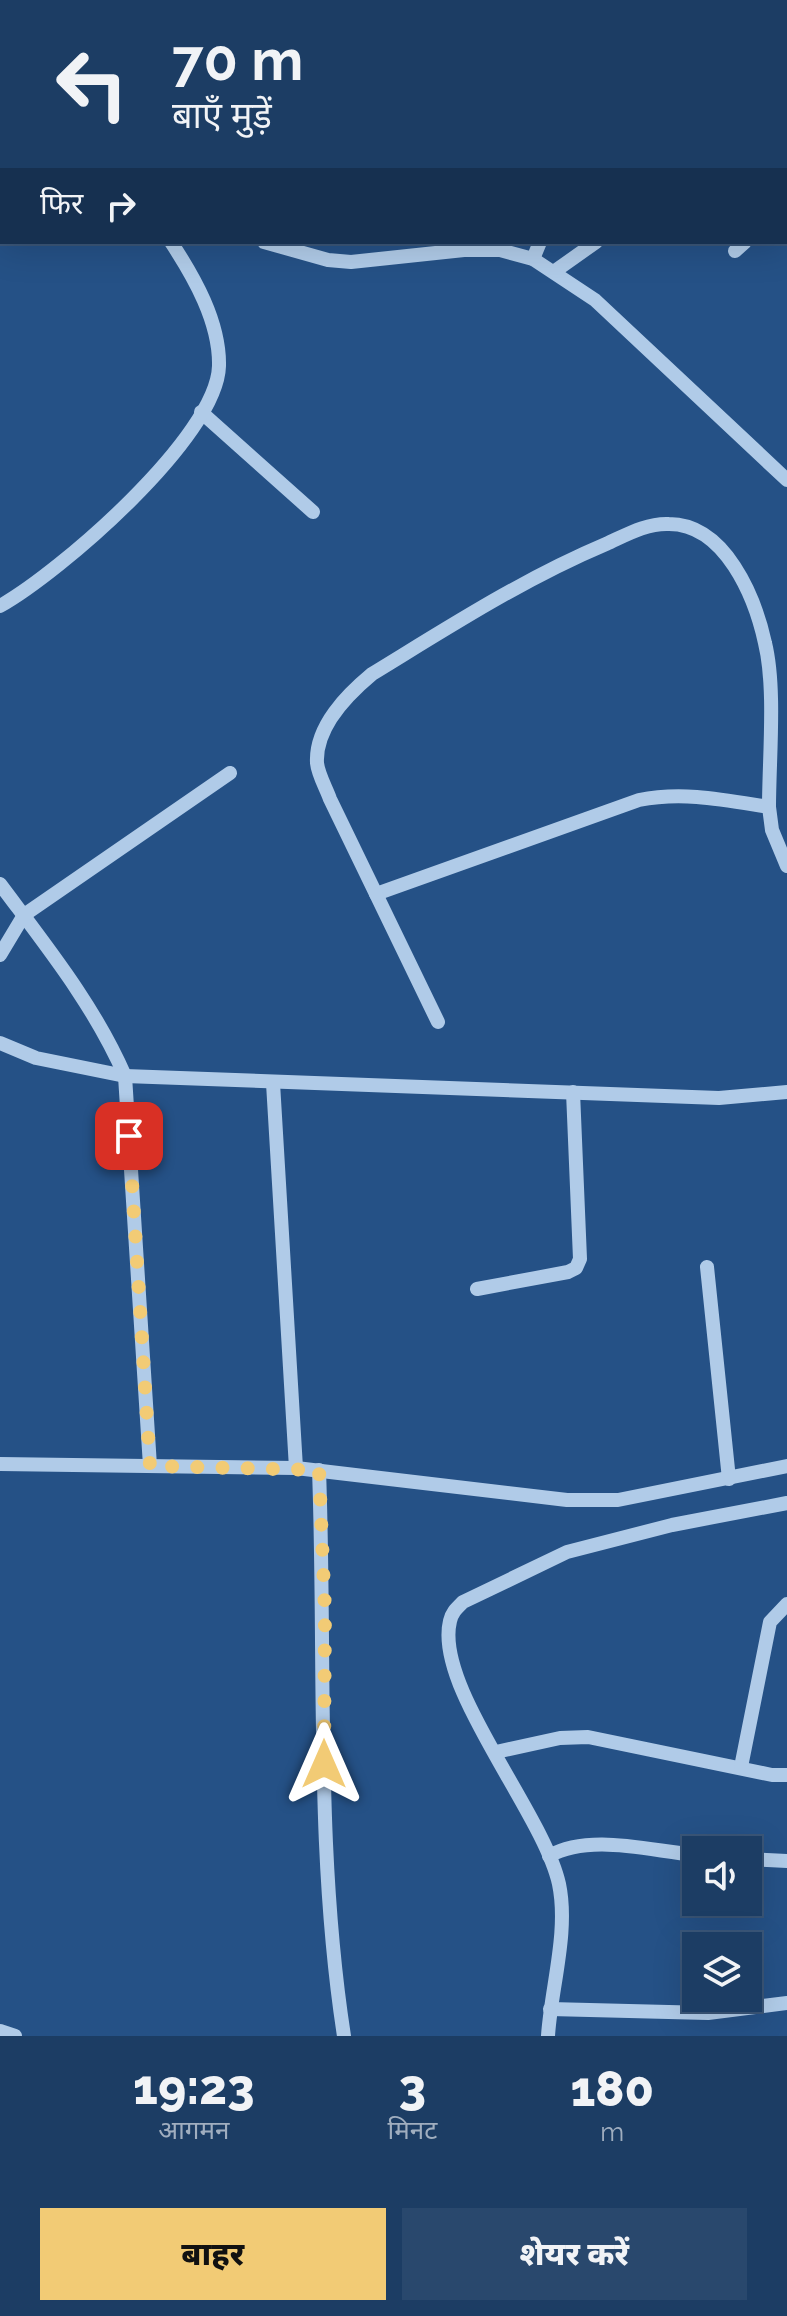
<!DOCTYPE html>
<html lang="hi">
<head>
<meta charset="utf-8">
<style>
  body { margin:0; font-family:Raleway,"Noto Sans Devanagari",sans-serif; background:#29486d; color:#f1f3f6; height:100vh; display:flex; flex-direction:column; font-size:30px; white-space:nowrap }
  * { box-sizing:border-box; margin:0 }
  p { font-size:26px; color:#a0aebf }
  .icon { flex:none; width:44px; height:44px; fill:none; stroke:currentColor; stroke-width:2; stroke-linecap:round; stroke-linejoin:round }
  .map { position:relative; height:2036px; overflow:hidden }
  .details { display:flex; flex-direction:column; background:#1c3d64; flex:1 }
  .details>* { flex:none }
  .top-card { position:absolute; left:0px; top:0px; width:788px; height:244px; box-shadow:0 8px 32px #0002,0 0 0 2px #3a5678; background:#1c3d64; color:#f1f3f6; overflow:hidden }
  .controls { position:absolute; left:682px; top:1836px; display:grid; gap:16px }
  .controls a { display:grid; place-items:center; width:80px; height:80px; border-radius:0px; background:#1c3d64; box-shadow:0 8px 32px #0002,0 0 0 2px #3a5678; font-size:40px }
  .pin { position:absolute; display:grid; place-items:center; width:68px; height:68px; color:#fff; margin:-34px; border-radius:16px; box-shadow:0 4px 12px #0006 }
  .me { position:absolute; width:88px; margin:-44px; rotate:0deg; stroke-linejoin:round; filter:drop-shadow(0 0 6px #0008) }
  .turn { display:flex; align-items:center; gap:28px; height:168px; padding:0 40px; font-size:36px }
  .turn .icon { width:104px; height:104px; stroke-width:2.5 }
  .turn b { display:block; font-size:56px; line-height:68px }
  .then { display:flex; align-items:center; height:76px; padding:0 40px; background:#0003; gap:16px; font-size:30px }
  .eta { display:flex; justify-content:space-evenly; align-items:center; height:136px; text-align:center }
  .eta b { font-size:48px; font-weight:800; line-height:56px }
  .primary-button { display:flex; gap:16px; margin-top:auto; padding:16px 40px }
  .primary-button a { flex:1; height:92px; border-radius:0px; background:#f2cb75; color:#111; font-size:32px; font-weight:800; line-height:92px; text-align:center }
  .primary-button a+a { background:#29486d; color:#f1f3f6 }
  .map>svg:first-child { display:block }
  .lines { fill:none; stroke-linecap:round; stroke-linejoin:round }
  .minor { stroke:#b0cbe8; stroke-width:14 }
  .route { stroke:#f2cb75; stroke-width:14; stroke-dasharray:0 25.2 }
</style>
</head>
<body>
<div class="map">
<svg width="787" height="2036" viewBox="0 0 787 2036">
  <rect width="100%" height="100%" fill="#255186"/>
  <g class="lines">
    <g class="minor">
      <path d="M100,2L103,0"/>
      <path d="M468,2L472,0"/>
      <path d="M786,42L787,39"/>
      <path d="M0,81L2,80"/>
      <path d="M786,209L787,208"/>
      <path d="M264,242L328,260L351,262L464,250H500L533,259L595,300L787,480"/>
      <path d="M735,251L745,242"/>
      <path d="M533,259L540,242"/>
      <path d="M555,271L596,242"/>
      <path d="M201,412L313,512"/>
      <path d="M0,606C59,573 217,437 219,366C220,322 194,277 171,242"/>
      <path d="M0,884C47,947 94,1005 125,1076L150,1466"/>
      <path d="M376,894L639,800C683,791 725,800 769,807"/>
      <path d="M0,955L24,915L230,773"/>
      <path d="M438,1022L330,799C326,788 318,774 317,763C315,726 348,694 372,674C449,627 523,579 606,544C626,535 646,523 669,524C725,524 755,597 765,643C776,688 769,759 769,807L772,830L787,866"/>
      <path d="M0,1043L36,1058L125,1076L719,1098L787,1092"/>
      <path d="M273,1083L296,1468"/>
      <path d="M707,1267L729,1479"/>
      <path d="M477,1289L568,1272L576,1268L580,1259L573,1092"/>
      <path d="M0,1464L296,1468L567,1500H618L787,1466"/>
      <path d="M319,1470C326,1659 315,1848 344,2036"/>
      <path d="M496,1752L560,1738L588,1737L772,1775H787"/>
      <path d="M741,1767L770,1622L787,1604"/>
      <path d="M549,1856C590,1833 650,1851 696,1855"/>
      <path d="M748,1859L787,1861"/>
      <path d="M550,2009L708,2013L787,2003"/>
      <path d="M0,2031L15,2036"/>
      <path d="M548,2036C551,1988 569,1932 559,1884C543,1812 434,1687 450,1621C452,1612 457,1608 463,1602L567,1552L672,1525L787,1503"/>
    </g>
  </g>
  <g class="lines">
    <path class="route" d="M129,1136L150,1466L319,1470L325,1611L324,1764"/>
  </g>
</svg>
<div class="controls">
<a><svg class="icon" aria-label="sound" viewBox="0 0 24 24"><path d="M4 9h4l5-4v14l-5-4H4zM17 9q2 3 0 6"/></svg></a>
<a><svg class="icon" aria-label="layers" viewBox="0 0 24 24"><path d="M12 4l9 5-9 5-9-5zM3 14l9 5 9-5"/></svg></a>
</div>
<div class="pin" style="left:129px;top:1136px;background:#d93025"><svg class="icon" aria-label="arrive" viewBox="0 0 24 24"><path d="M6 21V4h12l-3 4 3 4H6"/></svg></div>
<svg class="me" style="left:324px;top:1764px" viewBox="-20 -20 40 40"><path d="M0-17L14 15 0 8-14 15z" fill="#f2cb75" stroke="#fff" stroke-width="4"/></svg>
<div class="top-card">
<div class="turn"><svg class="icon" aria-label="left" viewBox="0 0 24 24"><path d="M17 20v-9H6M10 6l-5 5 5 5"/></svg><div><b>70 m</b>बाएँ मुड़ें</div></div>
<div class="then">फिर<svg class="icon" aria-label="right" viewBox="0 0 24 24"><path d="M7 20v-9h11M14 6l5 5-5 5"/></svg></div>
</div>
</div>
<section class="details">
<div class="eta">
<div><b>19:23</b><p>आगमन</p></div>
<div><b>3</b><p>मिनट</p></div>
<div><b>180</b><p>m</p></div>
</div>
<div class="primary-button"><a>बाहर</a><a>शेयर करें</a></div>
</section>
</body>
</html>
